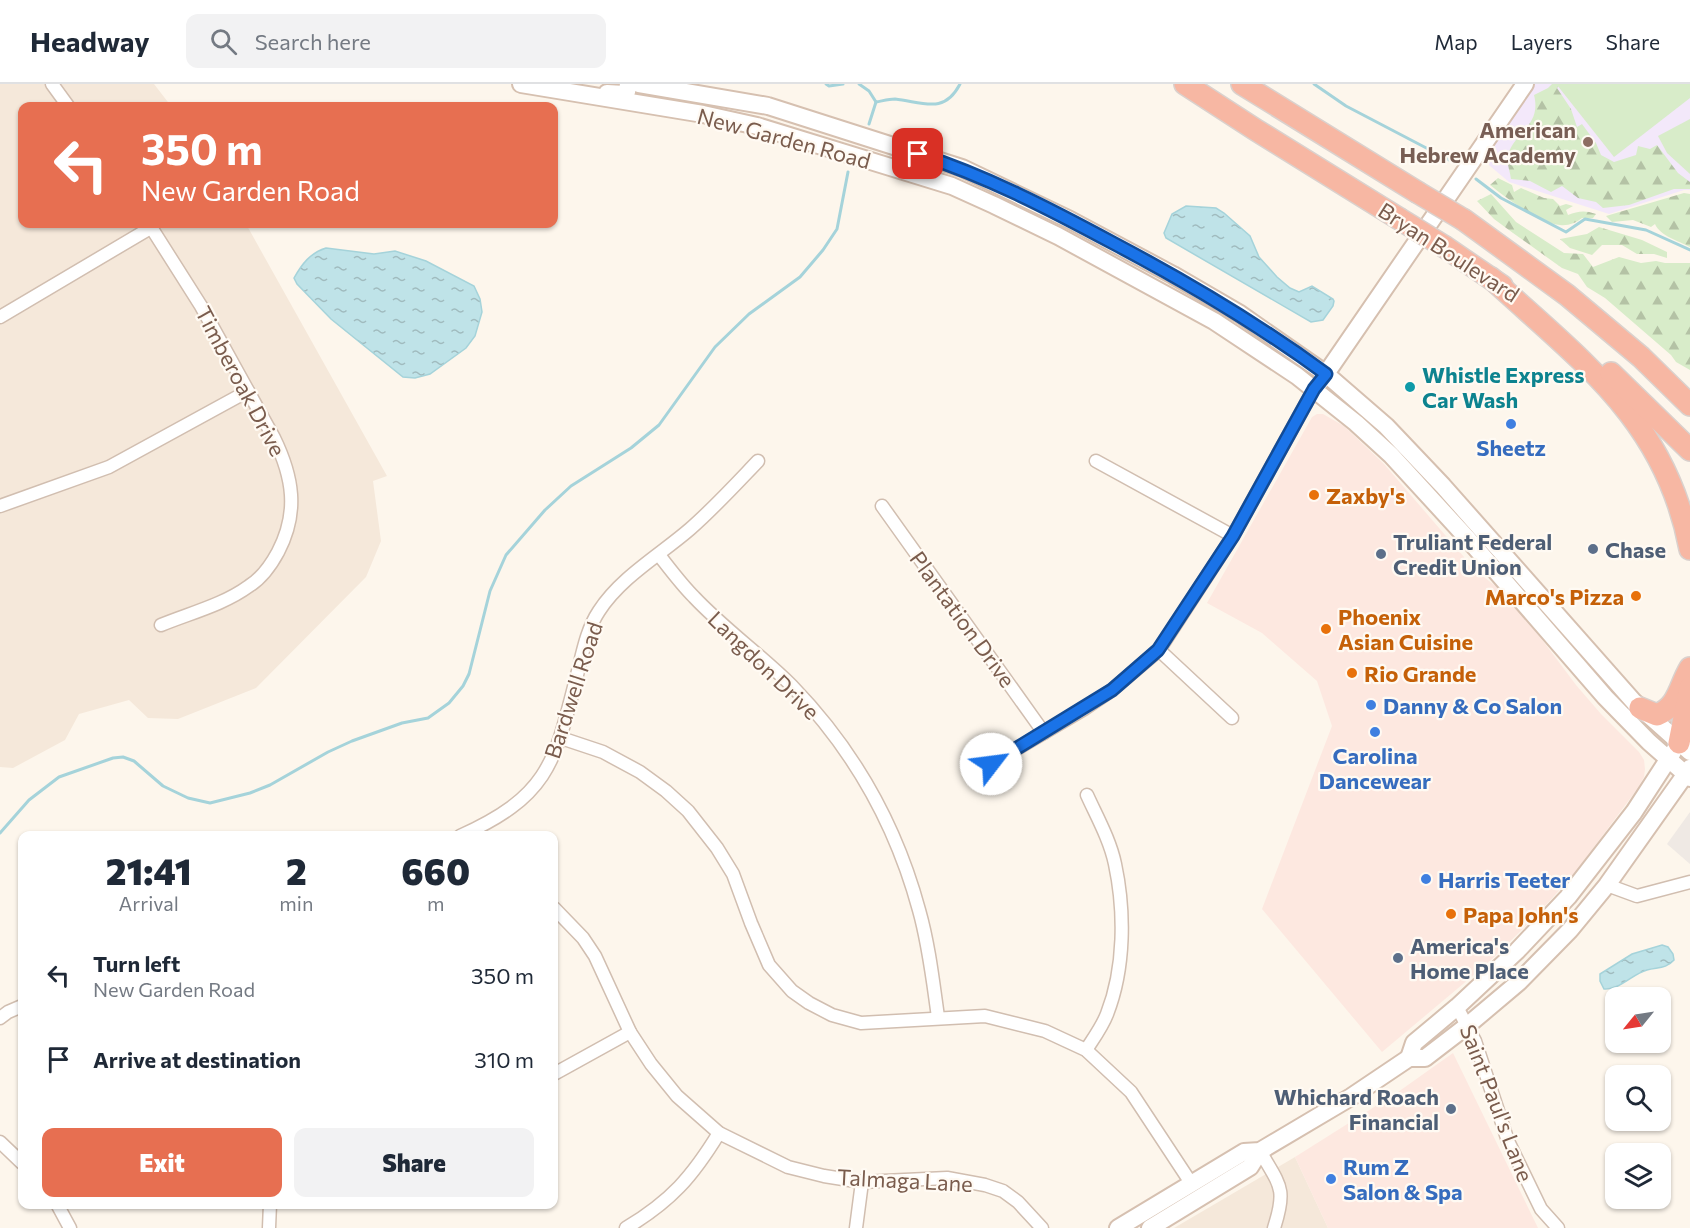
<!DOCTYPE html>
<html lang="en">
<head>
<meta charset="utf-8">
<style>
  body { margin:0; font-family:Commissioner,sans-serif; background:#f2f2f3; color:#1f2937; height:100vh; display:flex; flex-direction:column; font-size:22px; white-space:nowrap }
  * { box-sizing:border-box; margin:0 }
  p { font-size:20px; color:#747a83 }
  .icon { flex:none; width:33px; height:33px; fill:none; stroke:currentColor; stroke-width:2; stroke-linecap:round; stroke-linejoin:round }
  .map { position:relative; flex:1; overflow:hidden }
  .panel { position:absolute; left:18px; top:747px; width:540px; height:378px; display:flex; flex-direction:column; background:#fff; border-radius:12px; box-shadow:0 2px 4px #0004 }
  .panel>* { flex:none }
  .hud { position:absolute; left:18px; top:18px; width:540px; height:126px; border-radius:12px; box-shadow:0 2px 4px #0004; background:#e76f51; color:#fff; overflow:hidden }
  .needle { width:39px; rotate:240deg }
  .buttons { position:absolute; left:1605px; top:903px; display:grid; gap:12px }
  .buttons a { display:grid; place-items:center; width:66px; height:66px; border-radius:12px; background:#fff; box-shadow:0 2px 4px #0004; font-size:30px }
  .pin { position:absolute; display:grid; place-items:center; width:51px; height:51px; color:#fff; margin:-26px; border-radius:12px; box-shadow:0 3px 9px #0006 }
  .me { position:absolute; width:66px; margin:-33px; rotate:60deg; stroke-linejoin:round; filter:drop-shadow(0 0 4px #0008) }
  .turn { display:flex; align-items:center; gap:21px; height:126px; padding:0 24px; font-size:27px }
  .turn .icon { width:78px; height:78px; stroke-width:2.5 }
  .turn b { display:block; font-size:42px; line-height:51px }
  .eta { display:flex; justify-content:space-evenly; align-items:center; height:102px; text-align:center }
  .eta b { font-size:36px; font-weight:800; line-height:42px }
  .cta { display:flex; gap:12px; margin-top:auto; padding:12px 24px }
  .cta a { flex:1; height:69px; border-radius:12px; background:#e76f51; color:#fff; font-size:24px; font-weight:800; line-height:69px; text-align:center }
  .cta a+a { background:#f2f2f3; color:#1f2937 }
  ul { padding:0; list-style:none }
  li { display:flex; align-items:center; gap:18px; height:84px; padding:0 24px }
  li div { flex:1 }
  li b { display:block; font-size:22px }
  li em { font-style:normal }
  header { display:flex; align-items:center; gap:36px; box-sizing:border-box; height:84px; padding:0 30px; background:#fff; border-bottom:2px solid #e0e1e3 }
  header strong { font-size:28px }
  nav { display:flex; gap:33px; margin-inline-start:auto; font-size:21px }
  .search { width:420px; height:54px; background:#f2f2f3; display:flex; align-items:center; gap:15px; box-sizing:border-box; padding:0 21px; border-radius:12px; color:#747a83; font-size:22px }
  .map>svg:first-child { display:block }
  .residential { fill:#f5e8da }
  .commercial { fill:#fde8e0 }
  .industrial { fill:#efe9e4 }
  .education { fill:#f3e8fa }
  .forest { fill:url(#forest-firs) }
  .pitch { fill:#d8ecc9 }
  .water { fill:url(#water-ripples); stroke:#a5d3da; stroke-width:1.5 }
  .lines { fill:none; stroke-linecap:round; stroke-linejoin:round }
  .stream { stroke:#a5d3da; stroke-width:3 }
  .street-casing { stroke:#d1beb0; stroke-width:15 }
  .secondary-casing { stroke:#d6c0b0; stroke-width:20 }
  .highway-casing { stroke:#dad1cd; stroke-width:24 }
  .street { stroke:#fff; stroke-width:12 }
  .secondary { stroke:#fff; stroke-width:16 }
  .highway { stroke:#f7b7a3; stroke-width:21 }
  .highway-bridge-casing { stroke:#dad1cd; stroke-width:24; stroke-linecap:butt }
  .highway-bridge { stroke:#f7b7a3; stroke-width:21 }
  .route-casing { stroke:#114b97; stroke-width:15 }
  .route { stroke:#1a73e8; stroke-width:10 }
  .education-dot { fill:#8d6e63; stroke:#fffaf3; stroke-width:2 }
  .culture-dot { fill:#0f9aa8; stroke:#fffaf3; stroke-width:2 }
  .shop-dot { fill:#3f7fe0; stroke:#fffaf3; stroke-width:2 }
  .food-dot { fill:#e8710a; stroke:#fffaf3; stroke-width:2 }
  .service-dot { fill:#5c6f8a; stroke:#fffaf3; stroke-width:2 }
  .labels { text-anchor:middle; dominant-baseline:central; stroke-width:4.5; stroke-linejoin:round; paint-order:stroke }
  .education-label { font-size:22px; font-weight:bold; fill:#785e54; stroke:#fffaf3; text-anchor:end }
  .street-label { font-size:22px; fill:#7a5c4d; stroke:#fffaf3 }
  .culture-label { font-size:22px; font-weight:bold; fill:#0d838f; stroke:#fffaf3; text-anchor:start }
  .shop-label { font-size:22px; font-weight:bold; fill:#366cbe; stroke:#fffaf3; text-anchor:start }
  .food-label { font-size:22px; font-weight:bold; fill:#c56008; stroke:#fffaf3; text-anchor:start }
  .service-label { font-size:22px; font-weight:bold; fill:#4e5e75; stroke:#fffaf3; text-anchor:start }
</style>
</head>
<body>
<header>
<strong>Headway</strong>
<div class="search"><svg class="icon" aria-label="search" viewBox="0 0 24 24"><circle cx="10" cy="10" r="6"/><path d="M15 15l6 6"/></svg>Search here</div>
<nav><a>Map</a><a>Layers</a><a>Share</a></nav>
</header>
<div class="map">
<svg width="1690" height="1144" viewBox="0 0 1690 1144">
  <defs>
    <pattern id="forest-firs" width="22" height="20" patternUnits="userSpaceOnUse" patternTransform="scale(1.5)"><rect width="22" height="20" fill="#d8ecc9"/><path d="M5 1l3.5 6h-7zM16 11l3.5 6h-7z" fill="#b4c2a5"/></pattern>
    <pattern id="water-ripples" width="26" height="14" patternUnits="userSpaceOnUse" patternTransform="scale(1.5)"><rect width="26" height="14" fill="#bfe3e8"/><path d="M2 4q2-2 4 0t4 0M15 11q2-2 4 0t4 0" fill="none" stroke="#a0bbbe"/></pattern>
  </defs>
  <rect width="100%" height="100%" fill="#fdf6ec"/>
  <g class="residential">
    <path d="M0,0H154L171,22H22V140H246L387,392L373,397L381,457L366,493L256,604L178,635L148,634L129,616L79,630L65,656L13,684L0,683Z"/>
    <path d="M1295,1073L1328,1144H1174Z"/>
  </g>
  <g class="commercial">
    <path d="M1317,330H1323L1344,342L1384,380L1464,473L1466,479L1498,504L1540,553L1576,601L1601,630L1639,668L1644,676L1645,685L1644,693L1638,704L1574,790L1535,833L1488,879L1382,968L1262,825L1332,642L1317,597L1262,549L1207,519L1312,333Z"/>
    <path d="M1453,969L1538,1144H1328L1295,1073L1398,1008Z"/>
  </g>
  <path class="industrial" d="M1690,728V780L1667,760Z"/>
  <path class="education" d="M1525,0H1690V106H1684L1609,130L1509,98L1477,71Z"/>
  <g class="forest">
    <path d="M1552,0H1560L1557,4L1571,25L1577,43L1582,40L1596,59L1601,71L1614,78L1636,71L1638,62L1650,65L1657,61L1678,89L1690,98V105H1674L1629,121L1603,124L1596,118L1578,114L1562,102L1551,108L1530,97L1511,95C1510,87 1506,78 1508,71C1514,48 1542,42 1534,11L1548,4Z"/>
    <path d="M1498,94L1512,101L1514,108L1521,104L1544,114L1553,115L1560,122L1566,120L1573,122L1566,126L1568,131C1578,127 1585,126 1596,130L1593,134H1582C1576,139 1568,142 1560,141C1541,140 1505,113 1490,101Z"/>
    <path d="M1684,109L1690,110V163C1679,157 1660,152 1655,140L1651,143L1633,136L1612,138L1606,132Z"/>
    <path d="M1491,110L1516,138L1564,169L1583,170L1593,183L1619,173L1641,179L1656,177L1665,179H1690V286L1676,278L1671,271L1605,214L1587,203L1578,190L1562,184L1513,149L1494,135L1477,117Z"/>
    <path d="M1599,143L1642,156L1667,168V174L1654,170H1637L1622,161H1602L1592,171L1570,164L1560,155L1587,150Z"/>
  </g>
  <g class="pitch">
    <path d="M1558,0H1690V14L1614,73L1557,1Z"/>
    <path d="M1690,35V90L1667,69L1658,52Z"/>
  </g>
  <g class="water">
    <path d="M1186,122L1216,124L1224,129L1250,152L1259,173L1277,193L1290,204L1299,208L1312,202L1333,215L1334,217L1333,222L1323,236L1311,238L1166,154L1164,149L1172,130Z"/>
    <path d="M326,164L374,170L395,167L426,177L474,202L480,215L482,228L475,252L466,264L430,290L415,294L403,293L331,235L297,200L294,194C302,180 310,169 326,164Z"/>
    <path d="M1662,861L1668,863L1673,870L1674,876C1666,885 1658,883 1647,886C1632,890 1620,906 1604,905L1600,897V890L1632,870Z"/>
  </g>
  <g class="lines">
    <g class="stream">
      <path d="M826,0L829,2L843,0"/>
      <path d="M859,0L869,7L876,18"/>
      <path d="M1314,0L1346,22L1455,79"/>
      <path d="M876,18C882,17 889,15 895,15C923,18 944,31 960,0"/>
      <path d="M869,40L876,18"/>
      <path d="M1476,95L1501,114L1566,148L1585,135L1646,146L1690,166"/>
      <path d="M0,749L29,716L59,693L113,674L123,673L134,677L163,702L188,714L210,719L250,709L270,701L328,668L352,657L402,639L428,634L449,619L463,602L469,590L490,507L506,471L545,426L571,402L631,364L659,341L715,263L749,230L800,193L823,166L837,145L848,88"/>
    </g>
    <g class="street-casing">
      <g id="street">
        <path d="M52,0L68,22"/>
        <path d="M149,140L201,222L274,354C293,393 299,428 278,468C271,481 262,494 249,502C223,521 190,529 161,541"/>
        <path d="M0,233L152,143"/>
        <path d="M1096,377L1233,452"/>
        <path d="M0,422L109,383L248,307"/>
        <path d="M882,422L1044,649"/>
        <path d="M659,471C670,485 681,500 694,513C724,545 761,571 792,602C853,665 896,741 919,826C929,861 933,898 938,933"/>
        <path d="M1159,566L1232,634"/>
        <path d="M561,654L603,668L640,688L666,707L688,727L717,764L733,790L751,839L769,881L792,907L809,919L832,931L861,939L985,932L1045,947L1086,966L1131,1008L1191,1099"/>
        <path d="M991,680L1084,625L1112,606L1159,566L1233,452L1314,305"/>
        <path d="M460,752C551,711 555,677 578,587C583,567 587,545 599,527C621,493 660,471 690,445C714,424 736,400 758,377"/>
        <path d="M1607,801L1637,812L1690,798"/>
        <path d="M554,824L583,854L595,872L630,948L651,980L677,1012L719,1049L788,1083L824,1092L862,1098L947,1094L985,1101L1003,1107L1018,1118L1042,1144"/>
        <path d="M1457,923L1475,957L1508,1057L1541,1125L1558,1144"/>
        <path d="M0,934L8,928L22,922"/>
        <path d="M1086,966C1093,955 1102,943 1107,930C1125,884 1125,827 1115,780C1110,756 1097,733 1087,711"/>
        <path d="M554,990L630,948"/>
        <path d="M0,1058L22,1079"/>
        <path d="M1260,1067C1280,1102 1287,1104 1274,1144"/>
        <path d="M57,1120L70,1144"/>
        <path d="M269,1144L270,1120"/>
        <path d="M626,1144C671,1117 692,1093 719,1049"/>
        <path d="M856,1144L862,1098"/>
      </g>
    </g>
    <g class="secondary-casing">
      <g id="secondary">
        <path d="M521,0L703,30L757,42L952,102L994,121L1058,152L1214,237L1297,292L1356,339L1391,371L1468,455L1605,613L1649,658L1690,694"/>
        <path d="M639,0L768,22L962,84L1070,136L1173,191L1240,230L1326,290L1386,342L1443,402L1634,618L1690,668"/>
        <path d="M607,9L624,10L627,8L628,0"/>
        <path d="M1321,297L1525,0"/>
        <path d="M1409,974L1414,959L1457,923L1517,867L1568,813L1634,728L1673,668"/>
        <path d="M1118,1144L1244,1068L1260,1067L1351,1013L1409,974H1425L1468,941L1519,898L1570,846L1607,801L1690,684"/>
        <path d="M1150,1144L1250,1083L1260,1067"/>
      </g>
    </g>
    <g class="highway-casing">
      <g id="highway">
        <path d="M1185,0L1256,46L1398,134"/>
        <path d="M1242,0L1417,108"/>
        <path d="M1464,136L1567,211L1641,273L1690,321"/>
        <path d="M1445,163L1502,202"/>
        <path d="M1491,194C1581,277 1666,336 1690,465"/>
        <path d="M1611,289L1690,366"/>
        <path d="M1640,624L1657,631C1679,622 1679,602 1690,584"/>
        <path d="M1679,659L1690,603"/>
      </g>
    </g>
    <use href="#street" class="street"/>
    <use href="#secondary" class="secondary"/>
    <use href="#highway" class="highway"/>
    <g class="highway-bridge-casing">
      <g id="highway-bridge">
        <path d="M1417,108L1464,136"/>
        <path d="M1398,134L1445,163"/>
      </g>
    </g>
    <use href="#highway-bridge" class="highway-bridge"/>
  </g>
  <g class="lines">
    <g class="route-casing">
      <path id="route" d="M918,70C986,92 1050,125 1113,159C1187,198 1258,240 1326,290L1314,305L1233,452L1158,566L1112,606L991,680"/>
    </g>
    <use href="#route" class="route"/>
  </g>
  <circle class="education-dot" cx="1588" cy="58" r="6"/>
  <circle class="culture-dot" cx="1410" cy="303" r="6"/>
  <g class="shop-dot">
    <circle cx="1511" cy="340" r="6"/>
    <circle cx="1371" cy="621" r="6"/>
    <circle cx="1375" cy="648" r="6"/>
    <circle cx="1426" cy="795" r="6"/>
    <circle cx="1331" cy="1095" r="6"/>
  </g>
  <g class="food-dot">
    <circle cx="1314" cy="411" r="6"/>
    <circle cx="1636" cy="512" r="6"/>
    <circle cx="1326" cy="545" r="6"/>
    <circle cx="1352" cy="589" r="6"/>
    <circle cx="1451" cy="830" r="6"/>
  </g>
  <g class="service-dot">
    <circle cx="1593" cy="465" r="6"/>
    <circle cx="1381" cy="470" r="6"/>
    <circle cx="1398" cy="874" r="6"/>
    <circle cx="1451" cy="1025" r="6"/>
  </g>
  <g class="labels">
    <g class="education-label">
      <text x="1576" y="45">American<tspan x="1576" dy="25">Hebrew Academy</tspan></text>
    </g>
    <g class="street-label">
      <text transform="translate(784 54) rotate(15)">New Garden Road</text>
      <text transform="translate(1449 168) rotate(33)">Bryan Boulevard</text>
      <text transform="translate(241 297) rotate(62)">Timberoak Drive</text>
      <text transform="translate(963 535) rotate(54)">Plantation Drive</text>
      <text transform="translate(764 581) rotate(44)">Langdon Drive</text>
      <text transform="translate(573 606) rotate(-72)">Bardwell Road</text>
      <text transform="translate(1497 1019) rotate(69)">Saint Paul's Lane</text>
      <text transform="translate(905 1096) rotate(3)">Talmaga Lane</text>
    </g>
    <g class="culture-label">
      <text x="1422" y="290">Whistle Express<tspan x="1422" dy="25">Car Wash</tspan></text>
    </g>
    <g class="shop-label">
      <text x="1511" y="363" text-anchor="middle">Sheetz</text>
      <text x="1383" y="621">Danny &amp; Co Salon</text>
      <text x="1375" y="671" text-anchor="middle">Carolina<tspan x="1375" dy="25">Dancewear</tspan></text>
      <text x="1438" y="795">Harris Teeter</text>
      <text x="1343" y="1082">Rum Z<tspan x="1343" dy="25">Salon &amp; Spa</tspan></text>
    </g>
    <g class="food-label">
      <text x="1326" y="411">Zaxby's</text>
      <text x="1624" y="512" text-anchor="end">Marco's Pizza</text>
      <text x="1338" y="532">Phoenix<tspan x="1338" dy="25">Asian Cuisine</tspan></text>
      <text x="1364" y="589">Rio Grande</text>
      <text x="1463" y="830">Papa John's</text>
    </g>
    <g class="service-label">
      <text x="1393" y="457">Truliant Federal<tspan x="1393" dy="25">Credit Union</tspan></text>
      <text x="1605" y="465">Chase</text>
      <text x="1410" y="861">America's<tspan x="1410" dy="25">Home Place</tspan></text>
      <text x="1439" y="1012" text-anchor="end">Whichard Roach<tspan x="1439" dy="25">Financial</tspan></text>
    </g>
  </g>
</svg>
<div class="buttons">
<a><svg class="needle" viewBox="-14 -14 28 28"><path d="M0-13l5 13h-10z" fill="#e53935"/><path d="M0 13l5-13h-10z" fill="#747a83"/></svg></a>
<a><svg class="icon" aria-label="search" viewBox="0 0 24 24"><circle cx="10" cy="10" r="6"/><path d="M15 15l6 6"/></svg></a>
<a><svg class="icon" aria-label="layers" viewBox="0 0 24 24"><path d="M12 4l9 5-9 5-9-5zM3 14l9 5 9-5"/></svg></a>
</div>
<div class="pin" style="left:918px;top:70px;background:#d93025"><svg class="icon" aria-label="arrive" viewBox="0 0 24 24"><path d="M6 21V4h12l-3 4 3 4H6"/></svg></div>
<svg class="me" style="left:991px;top:680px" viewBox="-20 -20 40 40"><circle r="19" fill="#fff"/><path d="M0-13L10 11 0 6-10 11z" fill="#1a73e8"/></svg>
<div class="hud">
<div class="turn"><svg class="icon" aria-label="left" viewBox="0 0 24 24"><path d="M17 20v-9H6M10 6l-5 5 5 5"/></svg><div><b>350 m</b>New Garden Road</div></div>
</div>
<section class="panel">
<div class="eta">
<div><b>21:41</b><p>Arrival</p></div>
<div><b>2</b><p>min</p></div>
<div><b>660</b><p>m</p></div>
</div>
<ul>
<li><svg class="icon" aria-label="left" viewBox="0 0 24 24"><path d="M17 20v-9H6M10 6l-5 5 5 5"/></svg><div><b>Turn left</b><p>New Garden Road</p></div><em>350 m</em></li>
<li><svg class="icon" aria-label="arrive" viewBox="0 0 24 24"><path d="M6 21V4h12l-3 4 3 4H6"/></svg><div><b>Arrive at destination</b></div><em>310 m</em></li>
</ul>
<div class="cta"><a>Exit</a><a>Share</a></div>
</section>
</div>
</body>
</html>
